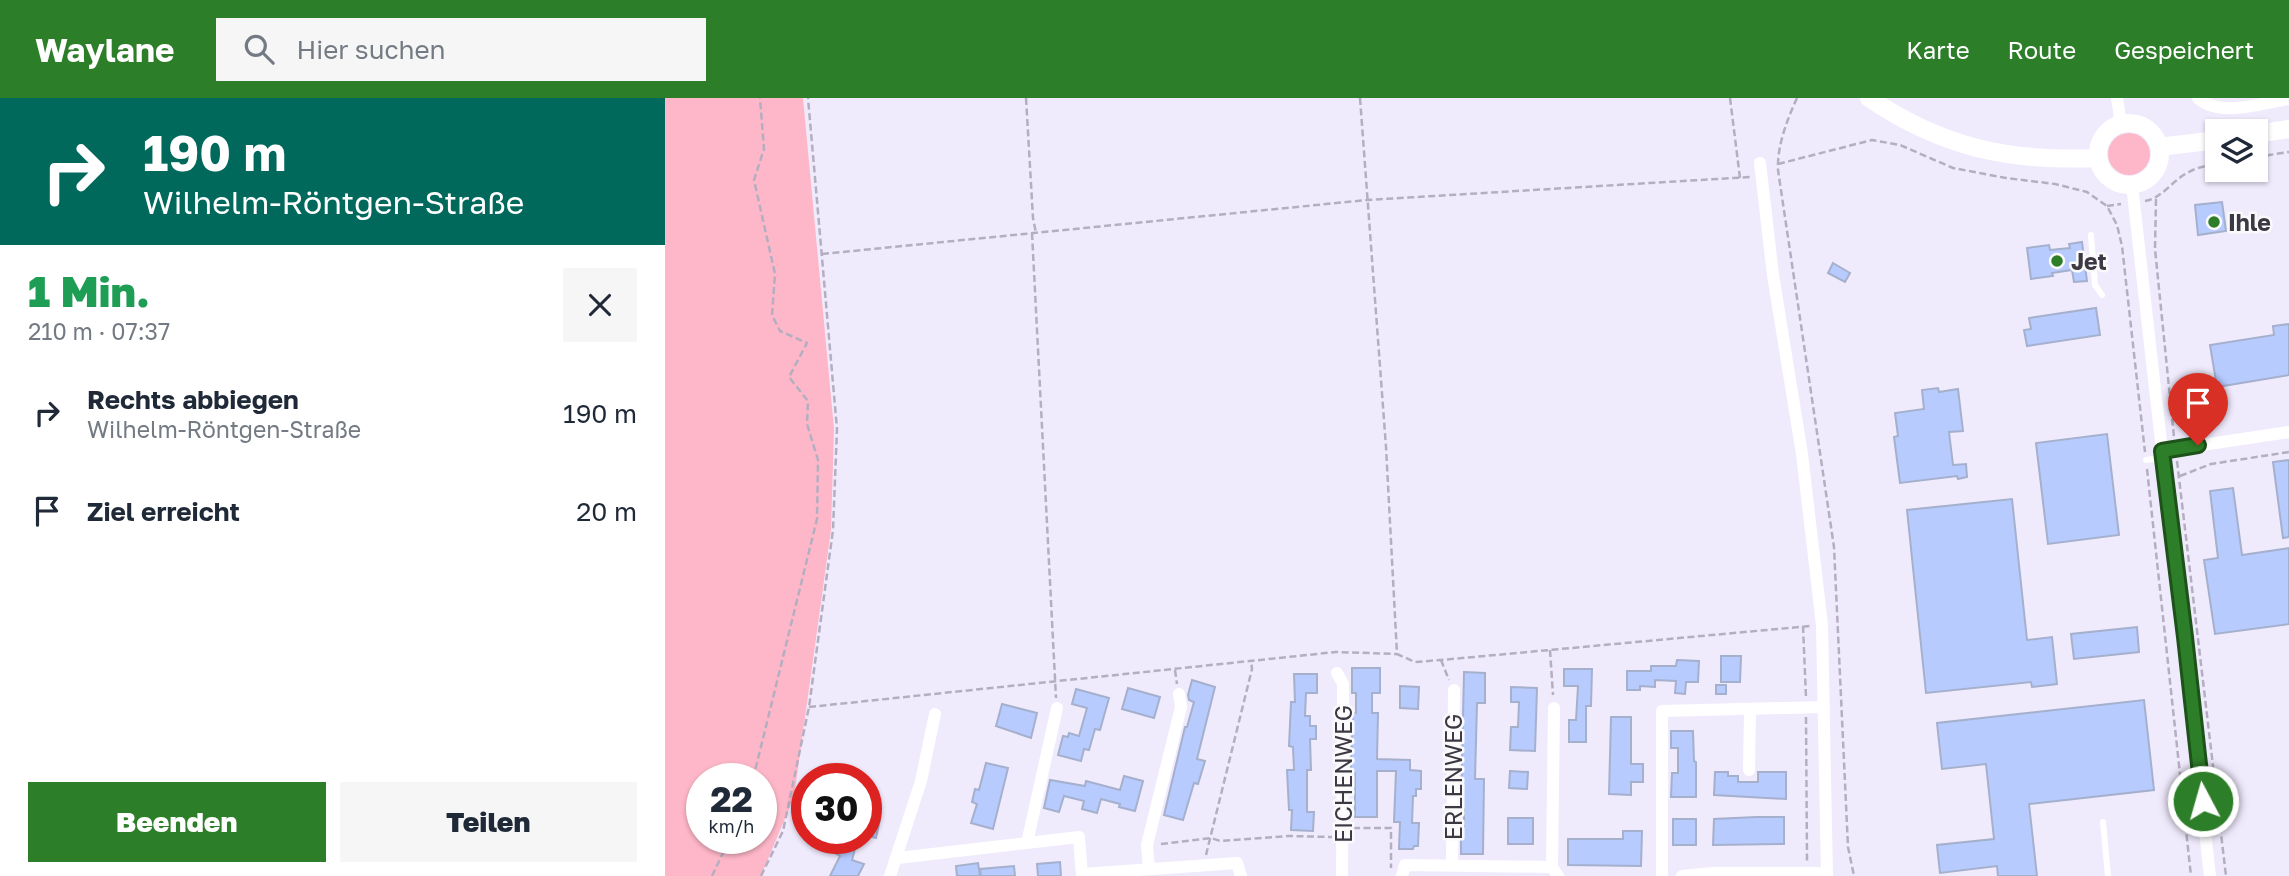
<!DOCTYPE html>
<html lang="de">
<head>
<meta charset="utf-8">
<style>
  body { margin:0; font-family:"Golos Text",sans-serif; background:#f6f6f7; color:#1f2937; height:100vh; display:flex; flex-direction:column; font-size:26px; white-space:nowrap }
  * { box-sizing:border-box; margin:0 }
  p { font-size:23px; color:#747a83 }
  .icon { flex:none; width:38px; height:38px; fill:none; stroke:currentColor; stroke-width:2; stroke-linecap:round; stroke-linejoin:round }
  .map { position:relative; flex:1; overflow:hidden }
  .panel { display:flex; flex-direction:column; background:#fff; width:665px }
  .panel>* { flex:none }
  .banner { background:#00695c; color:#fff; overflow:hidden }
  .buttons { position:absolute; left:1540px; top:21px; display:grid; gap:14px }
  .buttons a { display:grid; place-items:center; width:63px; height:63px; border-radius:0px; background:#fff; box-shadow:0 2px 5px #0004; font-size:35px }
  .speed { position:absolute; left:21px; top:665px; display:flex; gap:14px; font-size:35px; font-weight:700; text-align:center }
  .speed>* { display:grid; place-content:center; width:91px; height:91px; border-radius:50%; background:#fff; box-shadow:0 2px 5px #0004; line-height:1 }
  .speed small { font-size:18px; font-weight:400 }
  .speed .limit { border:10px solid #d22; background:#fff; color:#111 }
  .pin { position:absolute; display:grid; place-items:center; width:60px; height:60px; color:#fff; margin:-72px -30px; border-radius:50% 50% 50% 0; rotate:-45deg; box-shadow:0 0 7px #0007 }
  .pin .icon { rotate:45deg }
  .me { position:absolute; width:77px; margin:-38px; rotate:354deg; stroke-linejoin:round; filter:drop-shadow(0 0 5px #0008) }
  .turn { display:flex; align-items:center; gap:24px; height:147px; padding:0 28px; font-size:32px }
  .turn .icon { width:91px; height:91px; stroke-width:2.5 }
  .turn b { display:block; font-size:49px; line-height:60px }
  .round { display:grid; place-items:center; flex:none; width:74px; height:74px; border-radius:0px; background:#f6f6f7 }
  .head { display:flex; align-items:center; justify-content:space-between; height:119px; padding:0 28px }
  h1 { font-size:42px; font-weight:800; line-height:52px; color:#1e9e55 }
  .primary-button { display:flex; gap:14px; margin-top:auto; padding:14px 28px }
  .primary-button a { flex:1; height:80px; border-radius:0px; background:#2d7e28; color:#fff; font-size:28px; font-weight:800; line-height:80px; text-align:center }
  .primary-button a+a { background:#f6f6f7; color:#1f2937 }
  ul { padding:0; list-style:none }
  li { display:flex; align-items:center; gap:21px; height:98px; padding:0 28px }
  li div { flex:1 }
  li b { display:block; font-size:26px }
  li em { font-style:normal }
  header { display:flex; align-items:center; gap:42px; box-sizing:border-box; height:98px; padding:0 35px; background:#2d7e28; color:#fff }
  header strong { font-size:33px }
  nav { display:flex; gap:38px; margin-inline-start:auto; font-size:24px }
  .search { width:490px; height:63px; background:#f6f6f7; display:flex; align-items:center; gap:18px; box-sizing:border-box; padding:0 24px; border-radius:0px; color:#747a83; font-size:26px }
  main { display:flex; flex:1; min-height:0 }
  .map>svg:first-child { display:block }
  .green { fill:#feb7c8; fill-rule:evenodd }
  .building { fill:#b7cbff; stroke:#a5b0cd; stroke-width:2 }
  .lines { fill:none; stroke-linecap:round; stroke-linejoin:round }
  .path { stroke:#b4afc0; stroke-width:2.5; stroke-dasharray:7 3.5; stroke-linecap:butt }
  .lane { stroke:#fff; stroke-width:6 }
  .street { stroke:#fff; stroke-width:12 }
  .secondary { stroke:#fff; stroke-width:18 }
  .route-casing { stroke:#1d521a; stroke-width:18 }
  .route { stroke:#2d7e28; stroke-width:12 }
  .poi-dot { fill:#2d7e28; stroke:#fafafa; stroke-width:2.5 }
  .labels { text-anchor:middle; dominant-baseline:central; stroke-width:5; stroke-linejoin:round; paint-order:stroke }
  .poi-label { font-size:23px; font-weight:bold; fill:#3c3945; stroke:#fafafa; text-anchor:start }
  .street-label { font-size:23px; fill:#3c3945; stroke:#fafafa }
</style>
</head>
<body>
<header>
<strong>Waylane</strong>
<div class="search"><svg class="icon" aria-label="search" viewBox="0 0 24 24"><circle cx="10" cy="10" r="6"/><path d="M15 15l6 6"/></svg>Hier suchen</div>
<nav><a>Karte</a><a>Route</a><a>Gespeichert</a></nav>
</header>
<main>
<section class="panel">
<div class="banner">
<div class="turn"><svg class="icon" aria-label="right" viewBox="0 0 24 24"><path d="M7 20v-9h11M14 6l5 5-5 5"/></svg><div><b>190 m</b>Wilhelm-Röntgen-Straße</div></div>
</div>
<div class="head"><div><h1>1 Min.</h1><p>210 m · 07:37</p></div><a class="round"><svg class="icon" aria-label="close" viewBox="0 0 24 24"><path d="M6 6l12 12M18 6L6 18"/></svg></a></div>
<ul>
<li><svg class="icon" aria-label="right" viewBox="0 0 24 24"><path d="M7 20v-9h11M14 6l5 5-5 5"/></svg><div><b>Rechts abbiegen</b><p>Wilhelm-Röntgen-Straße</p></div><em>190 m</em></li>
<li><svg class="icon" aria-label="arrive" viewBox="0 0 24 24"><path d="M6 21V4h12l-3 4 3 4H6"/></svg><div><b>Ziel erreicht</b></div><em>20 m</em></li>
</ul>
<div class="primary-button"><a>Beenden</a><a>Teilen</a></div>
</section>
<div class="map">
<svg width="1624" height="778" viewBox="0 0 1624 778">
  <rect width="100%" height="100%" fill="#f0eafd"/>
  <g class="green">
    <path d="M0,0H138L169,331L166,432L129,699L96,778H0ZM37,681H96V740H37Z"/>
    <circle cx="1464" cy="56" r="21"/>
  </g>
  <g class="building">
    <path d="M1557,104L1561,133L1533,137L1530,107Z"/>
    <path d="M1417,144L1422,183L1409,184L1407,172L1387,175L1388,178L1366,181L1362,150L1384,147L1385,152L1405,150L1404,146Z"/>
    <path d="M1168,165L1185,175L1180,184L1163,175Z"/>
    <path d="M1431,210L1435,237L1362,248L1359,232L1366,231L1364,220Z"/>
    <path d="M1624,226V277L1552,289L1545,247L1609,237L1608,228Z"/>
    <path d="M1273,290L1274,294L1293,291L1298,333L1284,334L1288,367L1301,366L1302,379L1293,381L1292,378L1235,385L1229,339L1233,338L1230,315L1259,311L1257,292Z"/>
    <path d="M1442,336L1454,437L1383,446L1371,345Z"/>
    <path d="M1624,362V439L1618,440L1608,364Z"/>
    <path d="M1568,390L1577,457L1624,450V526L1550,536L1539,462L1553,460L1545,393Z"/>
    <path d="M1347,401L1362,542L1387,539L1392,586L1367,589L1366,584L1261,595L1242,412Z"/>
    <path d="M1472,529L1474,554L1409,561L1406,536Z"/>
    <path d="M1056,558H1076L1075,584H1056Z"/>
    <path d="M1012,562L1034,563L1033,584H1021L1020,596L1010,595L1011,583L990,582V589L975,588V592H962V573H986V568H1011Z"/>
    <path d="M687,570H715V595H707V615H713L712,661L745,662V672L756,673V691H751V698H748L747,725H754L753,748H749L748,751H734L735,724H729L731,673H712V719H690V675L686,674V664L688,615H691V595H687Z"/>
    <path d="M899,571H927L926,608H921V644H904V622H911L913,588H899Z"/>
    <path d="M799,574L820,575V605H812L810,681H819L818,756H796V729H799V710L796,709Z"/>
    <path d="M629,576H652V595H641L640,618H645V628H651V641H645L646,672H642V714H649L648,733L626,732L627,712H624L622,672H629L628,649L624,648L626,604H630Z"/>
    <path d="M527,582L550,589L532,661L540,663L533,686L529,685L518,722L499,717L520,629H522L529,604L524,602L523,597Z"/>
    <rect x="1051" y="587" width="10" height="9"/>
    <path d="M735,588L754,589L753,611L735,610Z"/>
    <path d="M846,589L872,590L870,653L845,652L846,629H853L854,604H846Z"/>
    <path d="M463,590L495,599L489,620L457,611Z"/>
    <path d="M411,591L444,600L435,632L430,631L424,652L419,651L416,663L393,657L398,638L403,639L404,635L414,638L422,610L407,606Z"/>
    <path d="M1479,602L1489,692L1364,706L1372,778H1333L1332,768L1275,775L1272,747L1329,741L1321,666L1277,671L1272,625Z"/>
    <path d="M337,606L372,615L366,640L331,628Z"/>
    <path d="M946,619H966V666H978V684H966V697L944,696Z"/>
    <path d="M1006,633H1028L1029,663L1031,664V699H1006L1007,675H1013V650H1006Z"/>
    <path d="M321,665L343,670L328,731L306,725L312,706L307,704L310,691L314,692Z"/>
    <path d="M845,673L863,674L862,691L844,690Z"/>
    <path d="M1050,674H1063V678H1073V684H1093V674H1121V701L1049,697Z"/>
    <path d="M459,678L478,683L470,713L454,709L455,706L436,701L432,715L417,711L419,703L399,698L394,714L379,710L385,682L420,688L421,683L455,692Z"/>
    <path d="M201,717L215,721L211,740L201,737Z"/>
    <path d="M1091,719H1119V746L1048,747L1049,721Z"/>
    <rect x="843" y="720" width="25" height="26"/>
    <rect x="1008" y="721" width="23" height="26"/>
    <path d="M958,733H977L976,768L903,767V741H958Z"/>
    <path d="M172,742L191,747L187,762L199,766L193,778H165L175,758L168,754Z"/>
    <path d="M395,764L396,778H373L372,766Z"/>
    <path d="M313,765L315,778H292L291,768Z"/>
    <path d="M349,768L350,778H316L315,771Z"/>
  </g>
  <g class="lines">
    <g class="path">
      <path d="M361,0L368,120L371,135"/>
      <path d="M695,0L721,349L732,556L750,564L776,562L1145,528"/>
      <path d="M1065,0L1075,80"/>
      <path d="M1132,0C1122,22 1112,48 1113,72L1169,449L1183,749L1189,778"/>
      <path d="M1591,59L1624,54"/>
      <path d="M1113,66L1207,42L1235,47L1288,70L1341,80L1390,86L1422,94L1442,108L1452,127L1457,148L1480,354"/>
      <path d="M1491,101L1490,151L1509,339"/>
      <path d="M1480,103C1498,100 1507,82 1524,74C1532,69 1543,68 1552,65"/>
      <path d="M1442,108L1456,106"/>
      <path d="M367,135L391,600"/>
      <path d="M157,156L702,102L1085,79"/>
      <path d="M1512,363L1561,778"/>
      <path d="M1482,371L1526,778"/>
      <path d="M1515,378L1546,366L1624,354"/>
      <path d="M1138,528L1141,599"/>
      <path d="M885,552L888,597"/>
      <path d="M776,562L784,582"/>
      <path d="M510,572L512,586"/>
      <path d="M144,609L671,554L732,556"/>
      <path d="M1141,619L1142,763"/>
      <path d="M88,681L152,421L153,362L142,326L143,303L124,279L142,245L115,233L107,217L110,176L89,82L99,51L95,0"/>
      <path d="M688,730H726V770"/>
      <path d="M496,746L546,740L555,743L623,738L667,739"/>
      <path d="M541,757L587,571L586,562"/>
      <path d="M47,778L65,740"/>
      <path d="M96,778L118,733L144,609L168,432L172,331L143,0"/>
    </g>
    <g class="lane">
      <path d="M1426,137L1430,187L1437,197"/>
      <path d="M1481,362L1497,360"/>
      <path d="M1438,724L1443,778"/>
    </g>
    <g class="street">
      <path d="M1452,0L1456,26"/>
      <path d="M1533,0C1555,20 1597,5 1624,1"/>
      <path d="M1095,65L1108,177L1137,356L1157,527L1162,778"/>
      <path d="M1467,87C1491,317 1521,547 1545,778"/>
      <path d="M1497,353L1624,334"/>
      <path d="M672,575L678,586V610L677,778"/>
      <path d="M1084,672L1085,611"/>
      <path d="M362,745L392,610"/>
      <path d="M233,760L414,739L417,778"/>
      <path d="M787,767L789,592"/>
      <path d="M887,769L889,610"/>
      <path d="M484,771L482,747L516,609L514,596"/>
      <path d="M417,776L572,765L576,778"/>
      <path d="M225,778L256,683L270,616"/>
      <path d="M737,778L740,767L887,769L893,778"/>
      <path d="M997,778V613L1159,609"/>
      <path d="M1017,778L1048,775H1162"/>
    </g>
    <g class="secondary">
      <path d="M1204,0C1278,50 1345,64 1433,60"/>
      <circle cx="1464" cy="56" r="31"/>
      <path d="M1591,36L1624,31"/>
      <path d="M1494,49L1552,42"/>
    </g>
  </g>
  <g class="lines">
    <g class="route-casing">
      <path id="route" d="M1533,347L1497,353L1520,539L1538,703"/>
    </g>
    <use href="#route" class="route"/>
  </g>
  <g class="poi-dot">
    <circle cx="1549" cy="124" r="7"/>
    <circle cx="1392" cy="163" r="7"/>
  </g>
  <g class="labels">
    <g class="poi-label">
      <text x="1563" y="124">Ihle</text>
      <text x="1406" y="163">Jet</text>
    </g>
    <g class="street-label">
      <text transform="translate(678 676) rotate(-90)">EICHENWEG</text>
      <text transform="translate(788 679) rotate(-90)">ERLENWEG</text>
    </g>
  </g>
</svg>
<div class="buttons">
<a><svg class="icon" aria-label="layers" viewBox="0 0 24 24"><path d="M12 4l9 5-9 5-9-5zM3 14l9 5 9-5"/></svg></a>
</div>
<div class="speed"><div>22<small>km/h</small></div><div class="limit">30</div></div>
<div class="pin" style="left:1533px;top:347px;background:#d93025"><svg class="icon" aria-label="arrive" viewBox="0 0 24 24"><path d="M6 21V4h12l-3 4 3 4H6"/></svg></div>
<svg class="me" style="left:1538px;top:703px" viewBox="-20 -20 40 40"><circle r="17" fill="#2d7e28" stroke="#fff" stroke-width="3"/><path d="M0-11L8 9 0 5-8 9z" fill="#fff"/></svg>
</div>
</main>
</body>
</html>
